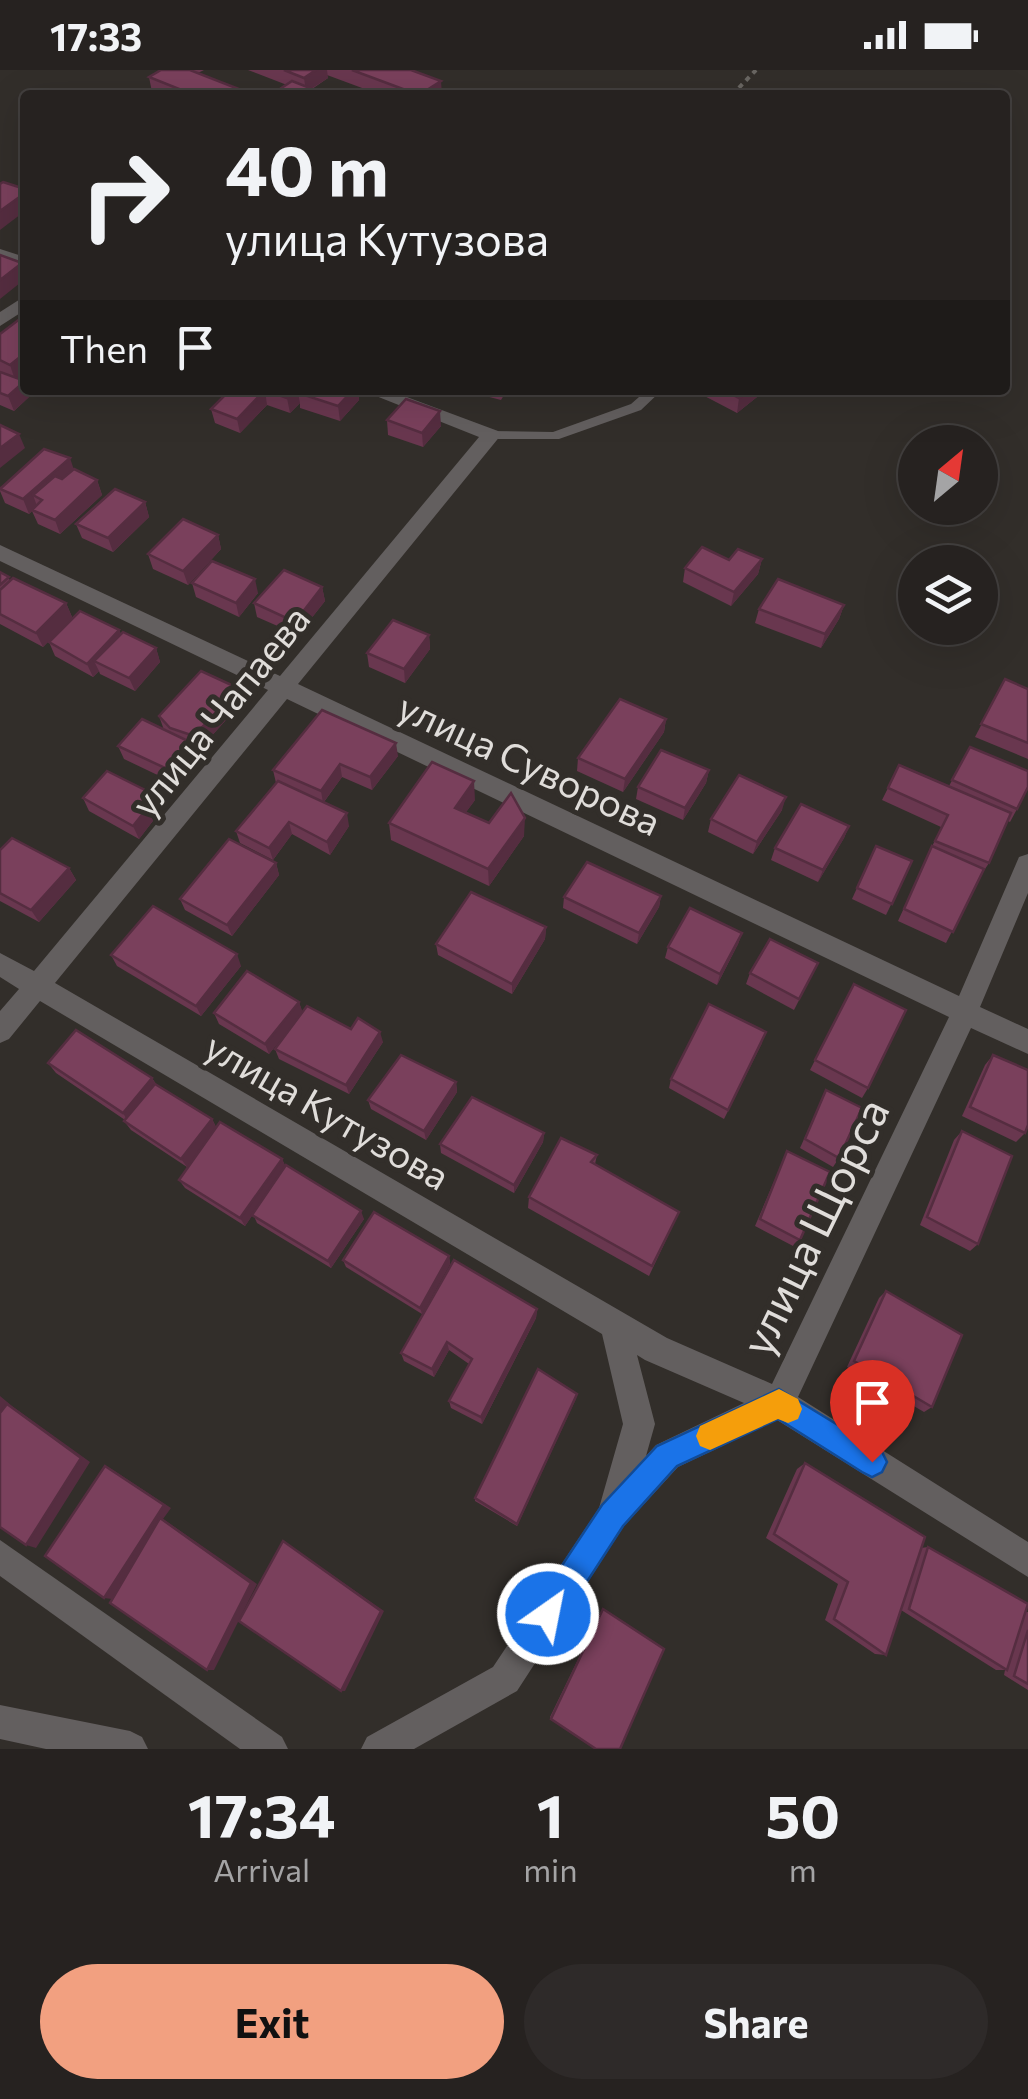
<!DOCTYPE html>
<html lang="en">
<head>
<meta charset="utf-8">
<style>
  body { margin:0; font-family:Commissioner,sans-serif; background:#2e2a29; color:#f1f3f6; height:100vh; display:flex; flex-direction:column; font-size:38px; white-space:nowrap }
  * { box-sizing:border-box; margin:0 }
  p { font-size:32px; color:#a4a4a5 }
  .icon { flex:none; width:55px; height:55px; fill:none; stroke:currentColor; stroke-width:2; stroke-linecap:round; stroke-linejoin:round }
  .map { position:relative; height:1679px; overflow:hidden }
  .panel { display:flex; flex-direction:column; background:#262220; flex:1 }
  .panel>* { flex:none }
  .top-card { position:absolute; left:20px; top:20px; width:990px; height:305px; border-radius:10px; box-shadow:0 10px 40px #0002,0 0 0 2px #423f3e; background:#262220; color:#f1f3f6; overflow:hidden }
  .needle { width:65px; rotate:29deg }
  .controls { position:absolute; left:898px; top:355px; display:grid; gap:20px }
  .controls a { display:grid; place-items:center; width:100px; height:100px; border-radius:50%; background:#262220; box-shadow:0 10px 40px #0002,0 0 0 2px #423f3e; font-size:50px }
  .pin { position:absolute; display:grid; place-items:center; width:85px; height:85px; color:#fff; margin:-102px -42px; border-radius:50% 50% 50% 0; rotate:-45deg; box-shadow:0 0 10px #0007 }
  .pin .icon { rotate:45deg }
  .me { position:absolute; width:110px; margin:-55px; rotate:33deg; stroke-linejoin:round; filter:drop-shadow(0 0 8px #0008) }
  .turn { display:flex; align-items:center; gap:35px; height:210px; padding:0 40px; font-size:45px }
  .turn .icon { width:130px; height:130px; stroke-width:2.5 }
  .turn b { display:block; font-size:70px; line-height:85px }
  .then { display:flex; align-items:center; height:95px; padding:0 40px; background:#0003; gap:20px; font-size:38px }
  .eta { display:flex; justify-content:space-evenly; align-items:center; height:170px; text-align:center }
  .eta b { font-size:60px; font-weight:700; line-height:70px }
  .button { display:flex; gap:20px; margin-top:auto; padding:20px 40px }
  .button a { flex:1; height:115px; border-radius:60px; background:#f2a080; color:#111; font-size:40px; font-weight:700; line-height:115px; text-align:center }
  .button a+a { background:#2e2a29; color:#f1f3f6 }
  .status { display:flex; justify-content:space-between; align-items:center; height:70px; padding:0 50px; background:#262220; direction:ltr }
  .status svg { height:28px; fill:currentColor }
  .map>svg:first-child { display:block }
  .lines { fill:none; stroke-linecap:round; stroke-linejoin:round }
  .path { stroke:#696662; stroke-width:4; stroke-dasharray:5 5; stroke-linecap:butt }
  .lane { fill:#635f5f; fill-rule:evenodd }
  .street { fill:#635f5f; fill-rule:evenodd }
  .wall { fill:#69374f }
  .shaded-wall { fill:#552d40 }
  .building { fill:#7a405c; stroke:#552d40; stroke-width:2.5 }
  .route { fill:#1a73e8; stroke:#114b97; stroke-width:2.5 }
  .slow { fill:#f59e0b }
  .labels { text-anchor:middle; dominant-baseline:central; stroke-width:10; stroke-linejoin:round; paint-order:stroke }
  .street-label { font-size:38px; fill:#e0ddda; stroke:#322e2a }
  .near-street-label { font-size:45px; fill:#e0ddda; stroke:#322e2a }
</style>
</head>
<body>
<div class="status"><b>17:33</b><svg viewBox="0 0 49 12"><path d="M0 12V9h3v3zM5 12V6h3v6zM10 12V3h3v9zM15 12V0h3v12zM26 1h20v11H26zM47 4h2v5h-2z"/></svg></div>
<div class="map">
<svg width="1028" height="1679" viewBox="0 0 1028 1679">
  <rect width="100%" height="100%" fill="#322e2a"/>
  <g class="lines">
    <path class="path" d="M732,25L756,0"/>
    <path class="lane" d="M647,320H662L641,340L559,369H491L484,365L491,361L553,362L631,334Z"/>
    <g class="street">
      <path d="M0,179L25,187V198L0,190Z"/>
      <path d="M25,226V240L0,256V242Z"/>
      <path d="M361,320H388L498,361L501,365L298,614L959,926L1016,794L1019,787L1028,784V823L980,937L1028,959V984L971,958L798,1327L1028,1472V1507L777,1350L678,1397L624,1456L517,1621L414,1679H361L367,1667L493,1597L599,1438L623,1354L602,1264L40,931L9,969L0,973V941L19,919L0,907V883L34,901L268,620L0,491V475L280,606L479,367ZM287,629L949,947L772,1314L667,1268L55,913ZM637,1285L645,1290L744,1333L656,1375L646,1386L655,1354Z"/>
      <path d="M0,1470L282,1667L288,1679H240L0,1506Z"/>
      <path d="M0,1635L130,1661L142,1667L148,1679H46L0,1669Z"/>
    </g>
  </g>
  <g class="wall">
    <path d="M161,0H204L198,3L254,25H160L152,22L149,7Z"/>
    <path d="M248,0H411L442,25H381L327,5L328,8L312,19L287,15Z"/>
    <path d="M0,264L25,302L17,308L30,326L14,341L0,335Z"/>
    <path d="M218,320H358L359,330L340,351L300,338V333L290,343L267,335L240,363L215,353L211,339L226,323Z"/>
    <path d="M462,320H507L501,330Z"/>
    <path d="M693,320H768L762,325L758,323L757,327L737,343Z"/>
    <path d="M387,350L441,356L423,377L388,365Z"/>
    <path d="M74,399L97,410L102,425L60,464L38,454L32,441L29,444L5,433L0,421V417Z"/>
    <path d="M145,432L149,447L113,482L82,468L76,454Z"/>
    <path d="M218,465L221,479L188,515L153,499L148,484Z"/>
    <path d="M762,489L758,504L731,536L683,512L685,498L729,490Z"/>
    <path d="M0,502L10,510L66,533L72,547L43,577L0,554Z"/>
    <path d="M192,513L258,523L239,547L196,527Z"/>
    <path d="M322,517L325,531L298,565L257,547L254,533Z"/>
    <path d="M844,535L839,549L821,578L755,553L759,539Z"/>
    <path d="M119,560L121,564L156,578L160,592L135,621L100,604L99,601L93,607L55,586L49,572Z"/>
    <path d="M429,565L430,579L405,613L369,597L367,583Z"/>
    <path d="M1005,609L1028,619V689L975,667Z"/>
    <path d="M238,618L242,632L199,680L190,676L192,684L170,711L124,689L118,676L164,660L159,646Z"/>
    <path d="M666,649L664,662L623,722L577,701L578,688Z"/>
    <path d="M970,677L1017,739L1010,752L1008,751L989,793L981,805L946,873L898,851L941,757L882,730L888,718L949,716Z"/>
    <path d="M398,686L372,720L342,707L324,732L349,756L330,785L292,764L273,790L240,773L236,761L276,713L273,700Z"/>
    <path d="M709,700L706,713L683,750L636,729L638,717Z"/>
    <path d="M83,728L162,739L139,769L89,741Z"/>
    <path d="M475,730L466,742L489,753L524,766L489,816L391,770L389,753Z"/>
    <path d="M782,740L753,784L708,762L711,749Z"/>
    <path d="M849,756L844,768L818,812L771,790L775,778Z"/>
    <path d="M876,776L912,791L886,845L852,829Z"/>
    <path d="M0,780L69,798L76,810L39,852L0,831Z"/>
    <path d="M276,793L279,805L232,866L185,840L180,829Z"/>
    <path d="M661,826L659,837L637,874L563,838L564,827Z"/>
    <path d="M546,857L545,869L512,924L438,885L436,874Z"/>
    <path d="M742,863L738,874L717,915L665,888L668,877Z"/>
    <path d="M111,885L241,896L201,946L117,896Z"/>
    <path d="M818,893L794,940L746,914L750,903Z"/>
    <path d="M854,914L868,1018L862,1028L810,1000Z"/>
    <path d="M299,932L302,942L383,972L349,1024L279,989L275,979L297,949L269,984L219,954L214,943Z"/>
    <path d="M762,973L724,1049L669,1018L671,1009Z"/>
    <path d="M993,985L1025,1063L1016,1072L962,1046L985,995Z"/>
    <path d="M48,993L152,1008L156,1014L212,1049L216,1057L282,1089L285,1096L364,1149L331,1198L257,1153L253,1144L245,1156L185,1118L179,1110L198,1084L187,1097L131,1060L124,1051L125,1050L56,1003Z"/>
    <path d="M456,1012L457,1022L426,1070L371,1039L368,1030Z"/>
    <path d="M826,1020L839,1088L833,1097L800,1078Z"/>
    <path d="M962,1061L978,1174L970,1181L920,1155L954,1070Z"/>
    <path d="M544,1063L543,1072L514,1123L441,1083L440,1074Z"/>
    <path d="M787,1081L800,1170L795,1177L755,1156Z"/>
    <path d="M597,1085L595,1094L674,1153L649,1206L528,1138L529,1127Z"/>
    <path d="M449,1186L450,1194L422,1244L346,1197L343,1190Z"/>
    <path d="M886,1221L932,1337L924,1342L847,1297L879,1228Z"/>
    <path d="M537,1239L536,1248L482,1354L451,1338L449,1331L469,1294L449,1280L434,1307L404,1291L401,1283Z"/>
    <path d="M577,1324L517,1456L475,1431V1428Z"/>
    <path d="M805,1393L921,1478L928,1477L1025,1542H1028V1620L1004,1605L1005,1600H996L901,1540L886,1585L875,1584L825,1550L838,1514L766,1468L797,1399Z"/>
    <path d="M603,1539L551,1649L550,1647L602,1540Z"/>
  </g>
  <g class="shaded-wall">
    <path d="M316,0H327L328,8L306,22L304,8Z"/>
    <path d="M441,11L442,25H422Z"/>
    <path d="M25,123V141L0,160V141Z"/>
    <path d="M22,193L25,202V209L0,229V210Z"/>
    <path d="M25,283V302L15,310L10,295Z"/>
    <path d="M25,311V320H28L30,326L14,341L8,326Z"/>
    <path d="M265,320L267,335L240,363L237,349Z"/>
    <path d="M296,320H313L298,323L300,333L290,343L287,328Z"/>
    <path d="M353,320H358L359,330L340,351L338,336Z"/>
    <path d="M750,320H758L757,327L737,343L739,328Z"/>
    <path d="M440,341L441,356L423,377L422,363Z"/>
    <path d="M19,364L25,378L0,398V378Z"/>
    <path d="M70,388L75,403L42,430L33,425L37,436L29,444L23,429Z"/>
    <path d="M97,410L102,425L60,464L55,450Z"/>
    <path d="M145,432L149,447L113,482L108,468Z"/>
    <path d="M218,465L221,479L188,515L183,501Z"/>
    <path d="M762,489L758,504L731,536L734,522Z"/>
    <path d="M255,509L258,523L239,547L236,533Z"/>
    <path d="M322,517L325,531L298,565L295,552Z"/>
    <path d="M66,533L72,547L43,577L36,563Z"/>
    <path d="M844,535L839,549L821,578L825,564Z"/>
    <path d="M119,560L125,574L94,591L99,601L93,607L87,594Z"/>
    <path d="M429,565L430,579L405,613L404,599Z"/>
    <path d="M156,578L160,592L135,621L129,608Z"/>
    <path d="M238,618L242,632L199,680L194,666Z"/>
    <path d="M666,649L664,662L623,722L625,709Z"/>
    <path d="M188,671L192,684L170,711L165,698Z"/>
    <path d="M396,673L398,686L372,720L370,707Z"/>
    <path d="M340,694L342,707L323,733L321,721Z"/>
    <path d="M709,700L706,713L683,750L685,738Z"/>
    <path d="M474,711L475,730L456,756L455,738Z"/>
    <path d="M157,726L162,739L139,769L133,756Z"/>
    <path d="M786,727L782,740L753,784L757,772Z"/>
    <path d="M347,743L349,756L330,785L327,772Z"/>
    <path d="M525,748L524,766L489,816L488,799Z"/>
    <path d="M289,752L292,764L273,790L269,778Z"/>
    <path d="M849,756L844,768L818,812L823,800Z"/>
    <path d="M276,793L279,805L232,866L227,855Z"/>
    <path d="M69,798L76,810L39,852L31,840Z"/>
    <path d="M661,826L659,837L637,874L639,863Z"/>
    <path d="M546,857L545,869L512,924V914Z"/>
    <path d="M742,863L738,874L717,915L720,904Z"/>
    <path d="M237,884L241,896L201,946L196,936Z"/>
    <path d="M299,932L303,943L269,984L265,974Z"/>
    <path d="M380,962L383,972L349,1024L346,1015Z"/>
    <path d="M152,1008L158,1018L129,1053L123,1043Z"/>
    <path d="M456,1012L457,1022L426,1070L424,1061Z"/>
    <path d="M212,1049L217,1059L187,1097L181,1089Z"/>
    <path d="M544,1063L543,1072L514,1123V1115Z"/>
    <path d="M282,1089L286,1097L245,1156L240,1148Z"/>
    <path d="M361,1141L364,1149L331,1198L328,1191Z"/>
    <path d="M449,1186L450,1194L422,1244L420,1238Z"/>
    <path d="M537,1239L536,1248L482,1354L481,1347Z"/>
    <path d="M447,1272L449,1280L434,1307L432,1299Z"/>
    <path d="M577,1324L576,1329L517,1456V1454Z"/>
    <path d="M0,1326L12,1336L90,1392L36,1478L26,1475L0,1351Z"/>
    <path d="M105,1396L113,1400L171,1438L163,1449L257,1514L214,1600H207L112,1529L104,1528Z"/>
    <path d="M283,1471L384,1541L345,1621H341Z"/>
  </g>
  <g class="building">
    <path d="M161,0H190L254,25H194L149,7Z"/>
    <path d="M284,0H316L304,8Z"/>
    <path d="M352,0H411L441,11L419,25Z"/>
    <path d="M292,11L328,25H271Z"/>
    <path d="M3,112L25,119V123L0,141V114Z"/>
    <path d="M0,185L22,193L0,210Z"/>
    <path d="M25,245V283L10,295L0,290V264Z"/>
    <path d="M0,302L25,311L8,326L0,323Z"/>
    <path d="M230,320H265L237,349L211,339Z"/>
    <path d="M265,320H296L287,328Z"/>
    <path d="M301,320H353L338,336L298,323Z"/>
    <path d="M723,320H750L739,328Z"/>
    <path d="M406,329L440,341L422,363L387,350Z"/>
    <path d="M0,355L19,364L0,378Z"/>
    <path d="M44,379L70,388L23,429L0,419Z"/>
    <path d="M74,399L97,410L55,450L32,440L42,430L33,425L55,406L62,409Z"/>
    <path d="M115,419L145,432L108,468L76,454Z"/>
    <path d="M183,449L218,465L183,501L148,484Z"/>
    <path d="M702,477L729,490L738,479L762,489L734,522L685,498Z"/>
    <path d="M212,491L255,509L236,533L192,513Z"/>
    <path d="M284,500L322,517L295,552L254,533Z"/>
    <path d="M0,502L9,507L0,515Z"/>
    <path d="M13,508L66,533L36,563L0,544V520Z"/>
    <path d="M778,509L844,535L825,564L759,539Z"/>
    <path d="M80,541L119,560L87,594L49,572Z"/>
    <path d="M393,550L429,565L404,599L367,583Z"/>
    <path d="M123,562L156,578L129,608L94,591Z"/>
    <path d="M201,601L238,618L194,666L170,658L159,646Z"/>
    <path d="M1005,609L1028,619V673L981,654Z"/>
    <path d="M620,629L666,649L625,709L578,688Z"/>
    <path d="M322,640L396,673L370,707L340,694L321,721L273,700Z"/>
    <path d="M142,649L188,671L165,698L118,676Z"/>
    <path d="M970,677L1028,701V717L1017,739L952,710Z"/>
    <path d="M661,680L709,700L685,738L638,717Z"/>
    <path d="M432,692L474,711L455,738L489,753L511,723L525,748L488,799L389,753Z"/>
    <path d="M899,695L1011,743L989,793L935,771L948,745L888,718Z"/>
    <path d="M107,701L157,726L133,756L83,728Z"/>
    <path d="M739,705L786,727L757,772L711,749Z"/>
    <path d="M278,711L347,743L327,772L289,752L269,778L236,761Z"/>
    <path d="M801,734L849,756L823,800L775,778Z"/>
    <path d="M12,768L69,798L31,840L0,823V780Z"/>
    <path d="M229,769L276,793L227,855L180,829Z"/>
    <path d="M876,776L912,791L892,834L857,818Z"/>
    <path d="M932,776L984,799L953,862L904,839Z"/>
    <path d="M587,792L661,826L639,863L564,827Z"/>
    <path d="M471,822L546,857L512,914L436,874Z"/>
    <path d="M153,836L237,884L196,936L111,885Z"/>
    <path d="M690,838L742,863L720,904L668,877Z"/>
    <path d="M770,869L818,893L799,929L750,903Z"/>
    <path d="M247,901L299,932L265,974L214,943Z"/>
    <path d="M854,914L906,940L868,1018L815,990Z"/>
    <path d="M709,934L766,962L728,1040L671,1009Z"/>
    <path d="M307,936L351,959L358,948L380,962L346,1015L275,979Z"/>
    <path d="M76,960L152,1008L123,1043L48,993Z"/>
    <path d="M401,985L456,1012L424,1061L368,1030Z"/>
    <path d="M993,985L1028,1000V1055L1025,1063L970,1037Z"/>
    <path d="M155,1014L212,1049L181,1089L124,1051Z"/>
    <path d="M826,1020L862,1038L839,1088L805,1069Z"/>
    <path d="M472,1027L544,1063L514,1115L440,1074Z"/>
    <path d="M220,1052L282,1089L240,1148L179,1110Z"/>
    <path d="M962,1061L1012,1086L978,1174L927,1147Z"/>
    <path d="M561,1068L597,1085L591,1092L679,1142L652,1196L529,1127Z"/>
    <path d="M787,1081L830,1102L800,1170L760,1149Z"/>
    <path d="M286,1095L361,1141L328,1191L252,1145Z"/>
    <path d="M374,1142L449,1186L420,1238L343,1190Z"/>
    <path d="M454,1190L537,1239L481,1347L449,1331L472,1289L447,1272L432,1299L401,1283Z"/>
    <path d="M886,1221L962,1265L932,1337L854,1291Z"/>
    <path d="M538,1299L577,1324L517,1454L475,1428Z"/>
    <path d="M7,1334L81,1388L26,1475L0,1457V1343Z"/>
    <path d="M805,1393L925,1467L886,1585L834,1549L848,1512L774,1464Z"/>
    <path d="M105,1396L164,1435L104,1528L45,1486Z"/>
    <path d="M160,1448L251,1513L207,1600L110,1533Z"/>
    <path d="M283,1471L381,1541L341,1621L239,1551Z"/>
    <path d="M928,1477L1028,1534L1007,1600L909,1539Z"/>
    <path d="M603,1539L664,1579L620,1679H596L551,1649Z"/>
    <path d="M1028,1560V1614L1014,1606Z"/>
  </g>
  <path class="route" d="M779,1319L882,1382L887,1392L882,1402L872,1407L862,1402L778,1349L677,1396L623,1456L559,1555L548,1559L537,1555L533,1544L537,1533L602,1435L657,1376Z"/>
  <path class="slow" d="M779,1319L798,1329L802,1339L798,1349L788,1353L778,1349L710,1380L700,1376L696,1366L700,1356Z"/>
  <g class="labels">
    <g class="street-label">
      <text transform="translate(219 640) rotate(-51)">улица Чапаева</text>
      <text transform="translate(530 693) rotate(25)">улица Суворова</text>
      <text transform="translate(328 1040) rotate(30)">улица Кутузова</text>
    </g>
    <g class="near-street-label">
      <text transform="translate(813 1156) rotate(-64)">улица Щорса</text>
    </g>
  </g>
</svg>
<div class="controls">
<a><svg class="needle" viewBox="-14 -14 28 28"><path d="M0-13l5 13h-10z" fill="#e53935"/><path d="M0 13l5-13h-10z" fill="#a4a4a5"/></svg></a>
<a><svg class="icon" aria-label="layers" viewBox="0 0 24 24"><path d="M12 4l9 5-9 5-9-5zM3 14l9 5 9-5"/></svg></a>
</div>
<div class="pin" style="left:872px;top:1392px;background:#d93025"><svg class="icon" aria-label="arrive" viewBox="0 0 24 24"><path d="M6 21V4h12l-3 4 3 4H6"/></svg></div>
<svg class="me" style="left:548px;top:1544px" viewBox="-20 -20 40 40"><circle r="17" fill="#1a73e8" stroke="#fff" stroke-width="3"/><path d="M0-11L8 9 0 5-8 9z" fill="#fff"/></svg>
<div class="top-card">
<div class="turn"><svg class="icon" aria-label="right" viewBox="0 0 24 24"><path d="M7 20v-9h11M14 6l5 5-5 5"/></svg><div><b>40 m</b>улица Кутузова</div></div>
<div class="then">Then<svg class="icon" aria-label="arrive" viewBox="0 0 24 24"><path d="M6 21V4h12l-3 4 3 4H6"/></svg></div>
</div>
</div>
<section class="panel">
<div class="eta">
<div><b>17:34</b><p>Arrival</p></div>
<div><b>1</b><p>min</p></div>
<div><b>50</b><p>m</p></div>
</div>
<div class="button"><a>Exit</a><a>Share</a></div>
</section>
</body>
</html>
